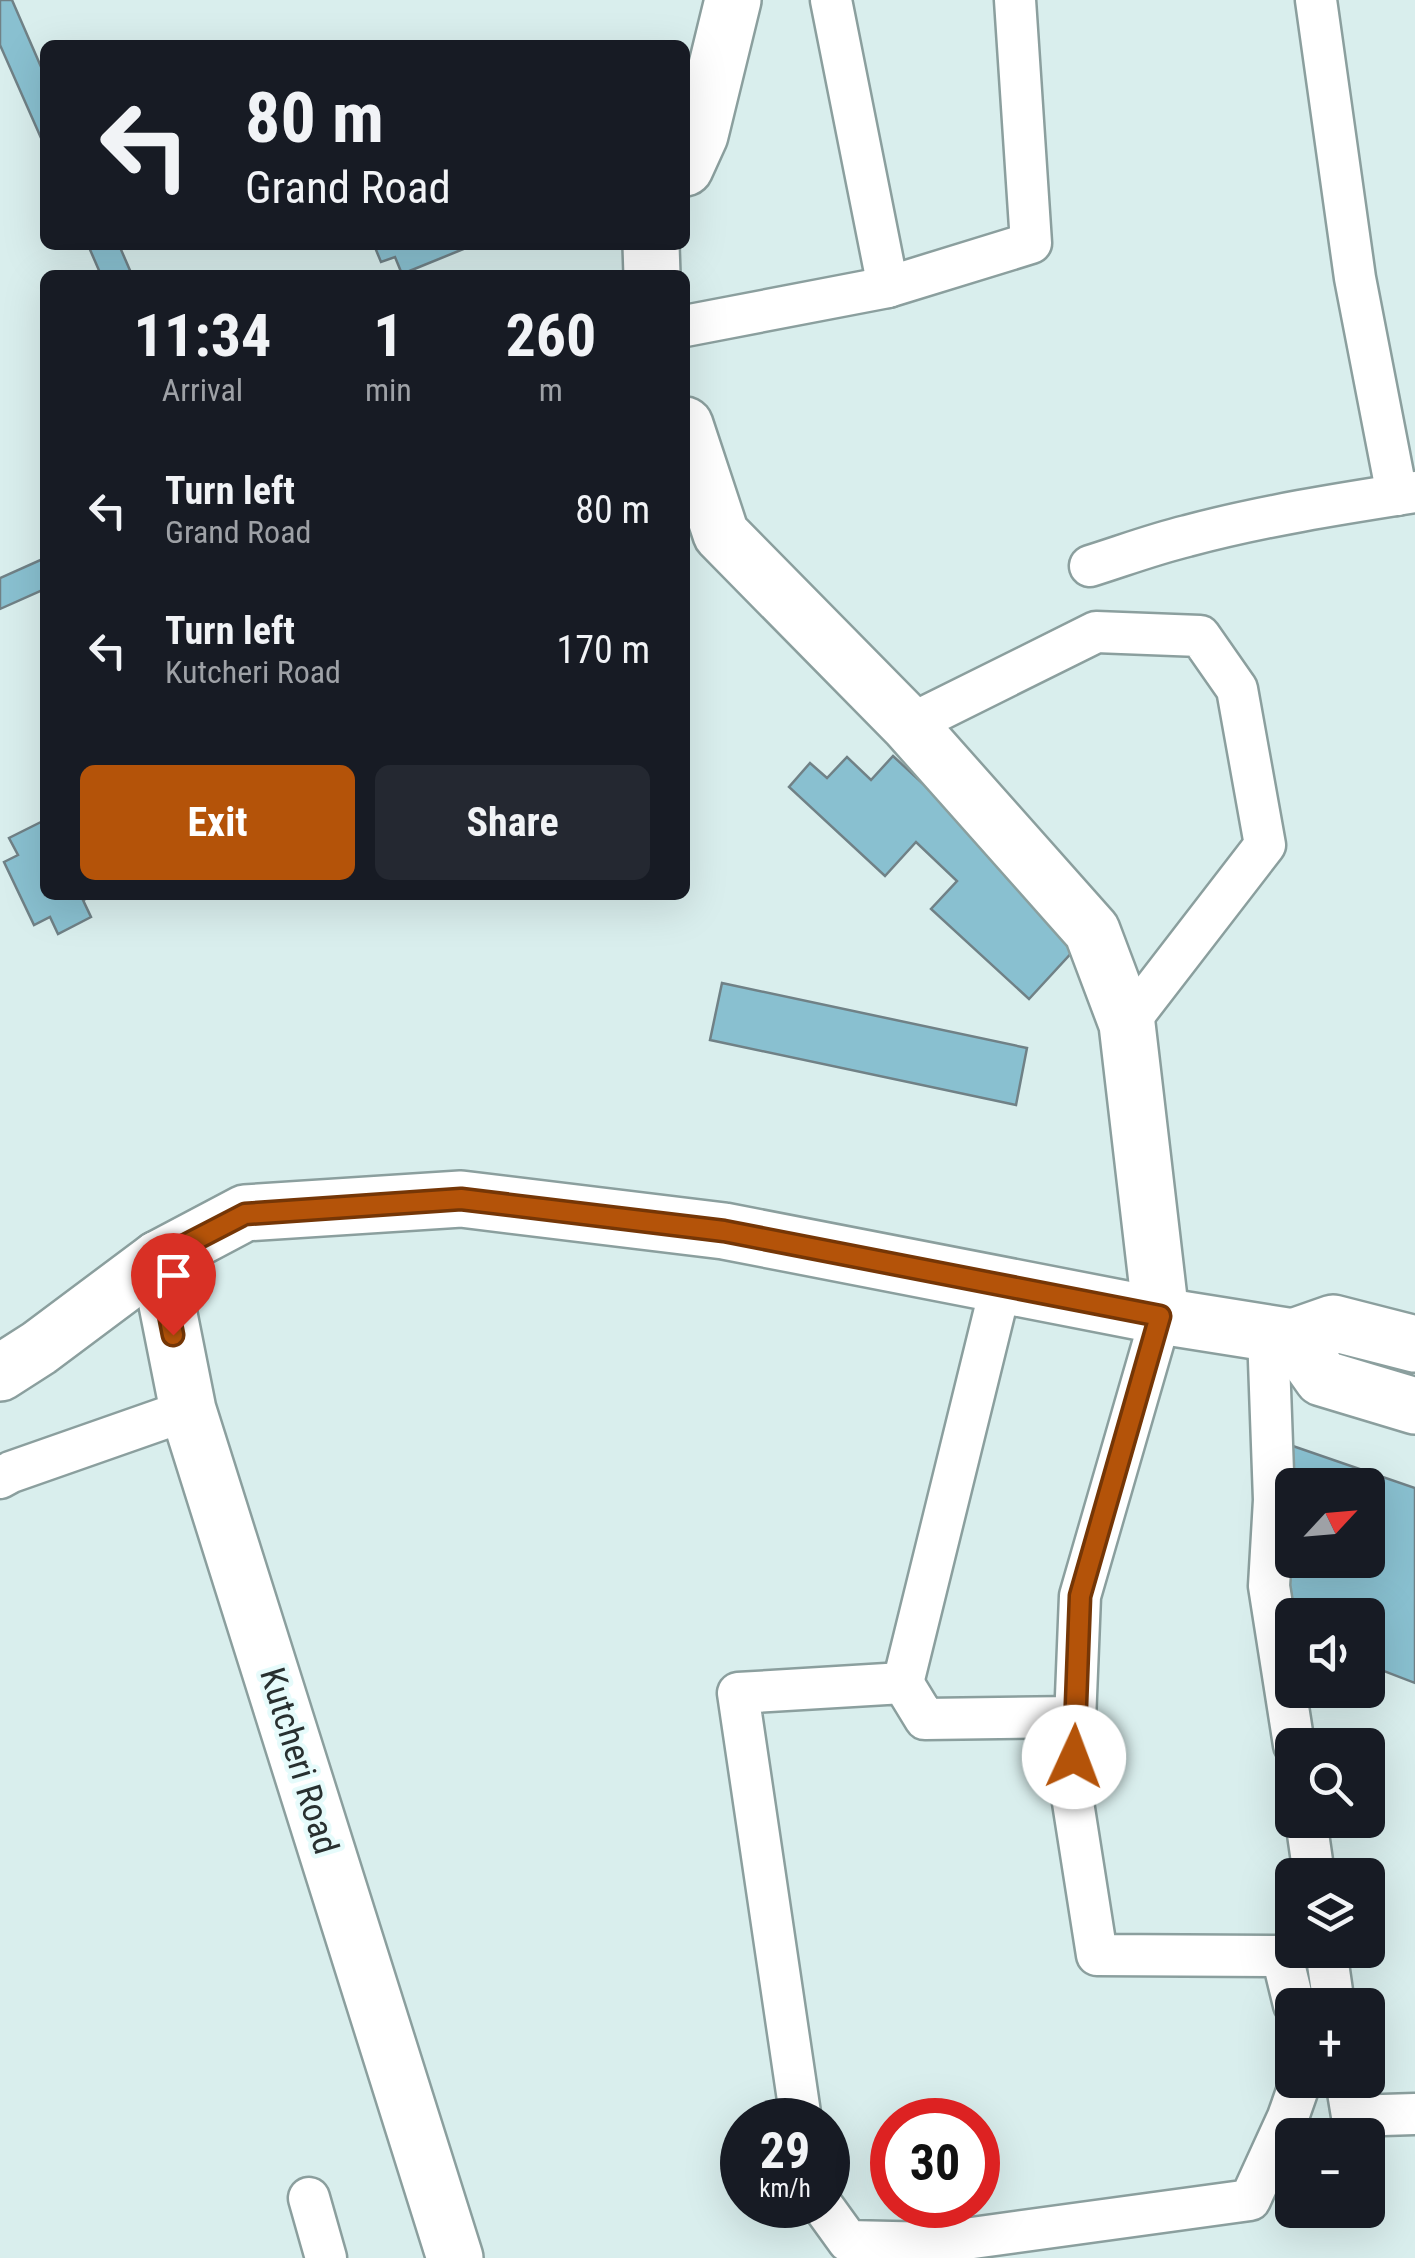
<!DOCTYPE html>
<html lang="en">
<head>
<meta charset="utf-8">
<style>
  body { margin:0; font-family:"Roboto Condensed",sans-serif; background:#242831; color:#f1f3f6; height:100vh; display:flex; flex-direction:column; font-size:38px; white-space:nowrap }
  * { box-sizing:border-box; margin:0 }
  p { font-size:32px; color:#9ea1a6 }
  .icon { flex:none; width:55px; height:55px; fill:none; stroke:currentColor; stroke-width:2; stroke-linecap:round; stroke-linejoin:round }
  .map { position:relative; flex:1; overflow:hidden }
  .drawer { position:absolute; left:40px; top:270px; width:650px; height:630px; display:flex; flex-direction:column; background:#171b24; border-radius:15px; box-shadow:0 10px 40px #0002 }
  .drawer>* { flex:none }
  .hud { position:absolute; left:40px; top:40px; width:650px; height:210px; border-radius:15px; box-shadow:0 10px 40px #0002; background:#171b24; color:#f1f3f6; overflow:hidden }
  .needle { width:65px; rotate:64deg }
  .tools { position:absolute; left:1275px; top:1468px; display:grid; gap:20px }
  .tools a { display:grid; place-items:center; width:110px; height:110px; border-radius:15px; background:#171b24; box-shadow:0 10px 40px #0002; font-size:50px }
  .speed { position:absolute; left:720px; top:2098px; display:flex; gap:20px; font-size:50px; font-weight:700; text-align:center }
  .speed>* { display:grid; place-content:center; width:130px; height:130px; border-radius:50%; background:#171b24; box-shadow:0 10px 40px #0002; line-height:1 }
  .speed small { font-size:25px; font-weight:400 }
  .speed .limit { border:15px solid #d22; background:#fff; color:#111 }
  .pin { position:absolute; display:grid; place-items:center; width:85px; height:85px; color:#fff; margin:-102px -42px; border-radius:50% 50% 50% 0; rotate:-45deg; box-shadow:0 0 10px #0007 }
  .pin .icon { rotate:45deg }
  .me { position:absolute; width:110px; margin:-55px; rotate:2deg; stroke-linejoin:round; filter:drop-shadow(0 0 8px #0008) }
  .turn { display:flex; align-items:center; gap:35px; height:210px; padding:0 40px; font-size:45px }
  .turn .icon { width:130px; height:130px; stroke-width:2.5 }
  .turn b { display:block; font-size:70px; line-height:85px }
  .eta { display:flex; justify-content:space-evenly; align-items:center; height:170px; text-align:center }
  .eta b { font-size:60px; font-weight:700; line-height:70px }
  .button { display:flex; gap:20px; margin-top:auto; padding:20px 40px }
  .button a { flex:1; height:115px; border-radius:15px; background:#b45309; color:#fff; font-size:40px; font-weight:700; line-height:115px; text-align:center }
  .button a+a { background:#242831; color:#f1f3f6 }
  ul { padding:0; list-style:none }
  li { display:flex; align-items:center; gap:30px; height:140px; padding:0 40px }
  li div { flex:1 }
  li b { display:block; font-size:38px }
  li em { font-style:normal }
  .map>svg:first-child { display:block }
  .building { fill:#89c0d0; stroke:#708186; stroke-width:2.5; fill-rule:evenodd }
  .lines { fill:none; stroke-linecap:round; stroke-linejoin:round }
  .street-casing { stroke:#8b9f9e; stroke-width:45 }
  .secondary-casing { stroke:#8b9f9e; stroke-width:60 }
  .primary-casing { stroke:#8b9f9e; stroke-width:60 }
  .street { stroke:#fff; stroke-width:40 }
  .secondary { stroke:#fff; stroke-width:55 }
  .primary { stroke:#fff; stroke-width:55 }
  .route-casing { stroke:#753606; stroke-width:25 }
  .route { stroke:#b45309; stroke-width:18 }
  .labels { text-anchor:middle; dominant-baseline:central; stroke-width:9; stroke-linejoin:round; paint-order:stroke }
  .street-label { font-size:35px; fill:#283030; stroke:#e6fbfb }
</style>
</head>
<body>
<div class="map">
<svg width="1415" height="2258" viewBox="0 0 1415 2258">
  <rect width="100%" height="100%" fill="#d9eeed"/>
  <g class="building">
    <path d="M0,0H12L45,76V147L0,45Z"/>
    <path d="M88,245H119L132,275H101Z"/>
    <path d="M374,245H465L466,248L402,274L395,257L381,262Z"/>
    <path d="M45,558V589L0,609V578Z"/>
    <path d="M893,756L1087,936L1029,999L931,909L957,881L916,842L885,876L789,787L810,763L827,778L847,757L871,780Z"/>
    <path d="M45,820V895H94L83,900L91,917L58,934L50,917L34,925L4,862L18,855L9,838Z"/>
    <path d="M722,983L1027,1048L1016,1105L710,1040Z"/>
    <path d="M1287,1444L1415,1488V1683L1368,1665V1615H1292L1288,1635ZM1292,1485H1368V1560H1292Z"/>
  </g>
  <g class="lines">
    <g class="street-casing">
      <g id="street">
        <path d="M831,0L888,287"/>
        <path d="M1316,0L1355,278L1397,495"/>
        <path d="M685,326L888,287L1031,243L1015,0"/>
        <path d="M1090,566C1122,556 1154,544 1187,536C1262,516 1338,504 1415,492"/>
        <path d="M909,725L1096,632L1200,636L1237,689L1265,845L1127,1024"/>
        <path d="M1161,1316L1080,1596L1072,1796L1097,1955L1282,1956L1294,2005"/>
        <path d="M1268,1333L1274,1500L1269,1586L1294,1745"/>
        <path d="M0,1478L11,1472L188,1410"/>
        <path d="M903,1683L1001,1285"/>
        <path d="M1306,1820L1314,1875"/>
        <path d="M1326,1950L1334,2005"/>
        <path d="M1346,2080L1352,2116L1415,2114"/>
        <path d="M801,2120L738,1693L903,1683L925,1719L1075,1717"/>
        <path d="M309,2198L326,2258"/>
        <path d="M822,2205L848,2241L936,2243L1250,2200L1288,2117L1301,2080"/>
      </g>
    </g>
    <g class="secondary-casing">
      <g id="secondary">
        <path d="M685,168L700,135L733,0"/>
        <path d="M651,245L652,275"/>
        <path d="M685,425L721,534L909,725L1092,931L1127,1024L1161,1316"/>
        <path d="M158,1259L188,1410L455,2258"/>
        <path d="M0,1373L39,1348L158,1259L245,1213L461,1199L724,1231L1161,1316L1293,1337"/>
      </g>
    </g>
    <g class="primary-casing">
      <path id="primary" d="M1415,1344L1333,1323L1293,1337L1322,1378L1415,1406"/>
    </g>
    <use href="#street" class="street"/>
    <use href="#secondary" class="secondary"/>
    <use href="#primary" class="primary"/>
  </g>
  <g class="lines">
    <g class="route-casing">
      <path id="route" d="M173,1335L158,1259L245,1214L461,1199L724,1231L1160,1316L1080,1596L1074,1757"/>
    </g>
    <use href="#route" class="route"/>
  </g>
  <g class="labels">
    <g class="street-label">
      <text transform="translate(299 1761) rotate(73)">Kutcheri Road</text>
    </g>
  </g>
</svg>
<div class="tools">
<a><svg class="needle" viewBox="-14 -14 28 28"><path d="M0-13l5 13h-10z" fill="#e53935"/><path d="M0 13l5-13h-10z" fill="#9ea1a6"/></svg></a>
<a><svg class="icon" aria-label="sound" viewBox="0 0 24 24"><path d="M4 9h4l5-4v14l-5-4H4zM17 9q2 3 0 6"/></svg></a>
<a><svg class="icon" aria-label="search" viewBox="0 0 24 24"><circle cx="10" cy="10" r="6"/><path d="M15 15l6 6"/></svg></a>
<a><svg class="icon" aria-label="layers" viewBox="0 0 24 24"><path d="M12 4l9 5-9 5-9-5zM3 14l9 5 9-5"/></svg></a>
<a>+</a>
<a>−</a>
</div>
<div class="speed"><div>29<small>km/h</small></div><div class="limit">30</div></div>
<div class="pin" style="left:173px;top:1335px;background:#d93025"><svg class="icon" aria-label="arrive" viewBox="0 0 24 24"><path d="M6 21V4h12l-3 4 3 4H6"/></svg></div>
<svg class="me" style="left:1074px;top:1757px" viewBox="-20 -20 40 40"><circle r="19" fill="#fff"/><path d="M0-13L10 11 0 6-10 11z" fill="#b45309"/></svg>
<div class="hud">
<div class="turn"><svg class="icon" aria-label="left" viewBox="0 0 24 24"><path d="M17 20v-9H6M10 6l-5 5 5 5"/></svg><div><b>80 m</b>Grand Road</div></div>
</div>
<section class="drawer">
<div class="eta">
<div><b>11:34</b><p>Arrival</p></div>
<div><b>1</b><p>min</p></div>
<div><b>260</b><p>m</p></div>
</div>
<ul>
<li><svg class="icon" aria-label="left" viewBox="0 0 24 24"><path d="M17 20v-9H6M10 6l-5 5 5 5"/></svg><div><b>Turn left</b><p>Grand Road</p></div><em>80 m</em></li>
<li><svg class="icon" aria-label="left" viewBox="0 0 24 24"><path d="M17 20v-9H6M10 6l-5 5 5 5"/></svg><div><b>Turn left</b><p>Kutcheri Road</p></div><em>170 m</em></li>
</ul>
<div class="button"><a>Exit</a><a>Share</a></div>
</section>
</div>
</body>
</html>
